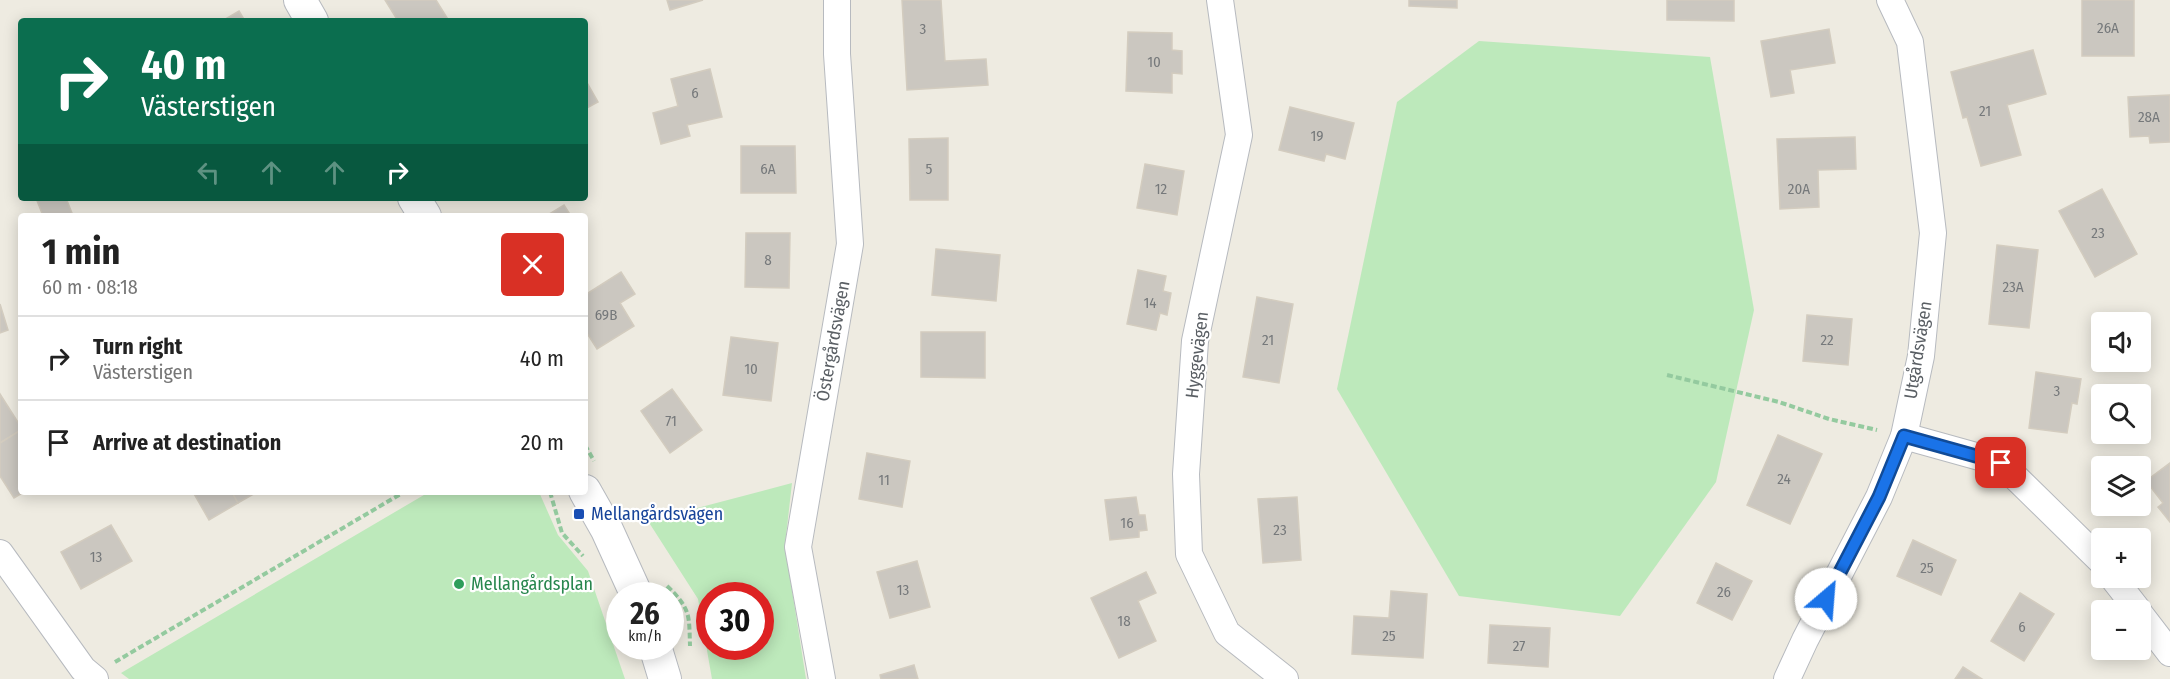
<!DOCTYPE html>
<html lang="en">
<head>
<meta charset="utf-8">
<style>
  body { margin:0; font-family:"Fira Sans Condensed",sans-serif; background:#f6f6f6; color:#222; height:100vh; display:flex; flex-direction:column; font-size:22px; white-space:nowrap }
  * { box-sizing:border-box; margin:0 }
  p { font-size:20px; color:#767676 }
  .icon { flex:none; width:33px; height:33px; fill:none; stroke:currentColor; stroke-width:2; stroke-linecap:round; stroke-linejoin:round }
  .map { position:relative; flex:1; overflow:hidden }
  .drawer { position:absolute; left:18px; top:213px; width:570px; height:282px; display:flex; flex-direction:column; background:#fff; border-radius:6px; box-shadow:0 3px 15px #0003 }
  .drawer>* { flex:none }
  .banner { position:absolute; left:18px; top:18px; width:570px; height:183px; border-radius:6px; box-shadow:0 3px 15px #0003; background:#0b6e4f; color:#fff; overflow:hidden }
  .fabs { position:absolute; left:2091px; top:312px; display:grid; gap:12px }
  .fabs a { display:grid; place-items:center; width:60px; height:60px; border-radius:6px; background:#fff; box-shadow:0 3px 15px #0003; font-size:30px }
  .speed { position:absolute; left:606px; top:582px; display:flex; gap:12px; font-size:30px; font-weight:700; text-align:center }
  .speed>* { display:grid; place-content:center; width:78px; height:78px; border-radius:50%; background:#fff; box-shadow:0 3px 15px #0003; line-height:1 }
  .speed small { font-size:15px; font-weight:400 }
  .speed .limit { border:9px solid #d22; background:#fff; color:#111 }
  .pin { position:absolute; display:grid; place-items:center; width:51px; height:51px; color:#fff; margin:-26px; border-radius:12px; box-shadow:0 3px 9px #0006 }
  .me { position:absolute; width:66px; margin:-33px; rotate:27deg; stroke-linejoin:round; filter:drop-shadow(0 0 4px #0008) }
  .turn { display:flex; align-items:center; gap:21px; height:126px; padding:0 24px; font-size:27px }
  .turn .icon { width:78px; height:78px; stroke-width:2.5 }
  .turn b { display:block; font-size:42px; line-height:51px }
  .lanes { display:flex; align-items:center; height:57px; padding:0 24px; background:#0003; justify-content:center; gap:30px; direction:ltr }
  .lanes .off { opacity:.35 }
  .round { display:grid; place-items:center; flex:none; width:63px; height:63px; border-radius:6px; background:#f6f6f6 }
  .overview { display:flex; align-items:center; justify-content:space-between; height:102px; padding:0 24px }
  h1 { font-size:36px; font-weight:700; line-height:45px }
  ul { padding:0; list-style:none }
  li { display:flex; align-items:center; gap:18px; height:84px; padding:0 24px; border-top:2px solid #e0e0e0 }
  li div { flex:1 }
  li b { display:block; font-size:22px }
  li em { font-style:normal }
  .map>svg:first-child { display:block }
  .green { fill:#bde9bb; fill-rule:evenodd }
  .building { fill:#cbc7c0; stroke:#d3ccbf; stroke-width:1.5 }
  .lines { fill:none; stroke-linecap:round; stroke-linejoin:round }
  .minor-casing { stroke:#b7babf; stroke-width:28 }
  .tertiary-casing { stroke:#b7babf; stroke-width:34 }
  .path { stroke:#94ca9f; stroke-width:4; stroke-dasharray:6 3; stroke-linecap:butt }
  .minor { stroke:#fff; stroke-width:26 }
  .tertiary { stroke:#fff; stroke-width:32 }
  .route-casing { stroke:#114b97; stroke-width:15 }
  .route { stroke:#1a73e8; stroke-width:10 }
  .transit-dot { fill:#1a4fb4; stroke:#fff; stroke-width:2 }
  .leisure-dot { fill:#2e9e5b; stroke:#fff; stroke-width:2 }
  .labels { text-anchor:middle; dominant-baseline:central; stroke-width:4.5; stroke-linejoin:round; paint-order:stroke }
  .number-label { font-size:15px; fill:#76797b }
  .street-label { font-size:18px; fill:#5a5f64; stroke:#fff }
  .transit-label { font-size:18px; fill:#164399; stroke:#fff; text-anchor:start }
  .leisure-label { font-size:18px; fill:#27864d; stroke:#fff; text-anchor:start }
</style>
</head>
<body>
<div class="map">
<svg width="2170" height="679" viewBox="0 0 2170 679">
  <rect width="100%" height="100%" fill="#eeebe1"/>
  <g class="green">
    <path d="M1479,41L1710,57L1754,310L1716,482L1620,616L1459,596L1337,389L1397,102Z"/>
    <path d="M792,483L785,545L806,679H712L698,599L648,521ZM710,596H760V646H710Z"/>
    <path d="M429,492H539L558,535L588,571L625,679H129L121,673Z"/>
  </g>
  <g class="building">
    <path d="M385,0H436L449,21H398Z"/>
    <path d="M667,0H703L670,10Z"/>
    <path d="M902,0H941L945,61L986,59L988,85L907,90Z"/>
    <path d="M1409,0H1457V8L1409,6Z"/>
    <path d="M1667,0H1734V21L1667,20Z"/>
    <rect x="2082" y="0" width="52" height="56"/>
    <path d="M239,11L245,21H222Z"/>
    <path d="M1829,29L1835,63L1790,70L1794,93L1771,97L1761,41Z"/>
    <path d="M1128,32L1172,33V50L1182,51V74L1172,73V93L1126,91Z"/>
    <path d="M2033,50L2046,94L2007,105L2021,155L1981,166L1967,117L1963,118L1951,72Z"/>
    <path d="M710,69L722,117L687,125L690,136L661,144L653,113L678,106L671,79Z"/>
    <path d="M585,79L598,102L585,109Z"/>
    <path d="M2170,95V142L2150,143L2149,136L2130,137L2128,97Z"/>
    <path d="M1290,107L1354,123L1345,159L1326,154L1324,161L1279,150Z"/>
    <path d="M1855,137L1856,169L1818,170L1819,207L1780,209L1777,139Z"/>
    <path d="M948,138V200H910L909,139Z"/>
    <path d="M741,146H795L796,193H741Z"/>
    <path d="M1145,164L1184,171L1177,215L1137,208Z"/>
    <path d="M2102,189L2137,254L2095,277L2059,211Z"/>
    <path d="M36,198H66L72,213L65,216H43Z"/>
    <path d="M564,205L571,216H546Z"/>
    <path d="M746,233H790L789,288L745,287Z"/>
    <path d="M1997,245L2038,250L2029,328L1989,324Z"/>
    <path d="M936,249L1000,255L996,301L932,295Z"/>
    <path d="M1138,270L1166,276L1163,291L1171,293L1167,315L1160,313L1156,330L1127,324Z"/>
    <path d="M621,272L635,294L620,303L634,326L597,349L585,330V295Z"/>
    <path d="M1257,297L1293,304L1279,383L1243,377Z"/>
    <path d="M0,304L8,330L0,333Z"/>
    <path d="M1807,315L1852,319L1848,365L1803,361Z"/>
    <path d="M921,332H985V378L921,377Z"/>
    <path d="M731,337L778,343L771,401L723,395Z"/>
    <path d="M2036,372L2081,379L2077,404L2072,403L2067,433L2029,428Z"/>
    <path d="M672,389L702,430L670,453L641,411Z"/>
    <path d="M0,394L21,427V430L0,443Z"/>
    <path d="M21,430V492H24L14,498L0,476V443Z"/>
    <path d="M1778,435L1822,454L1790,524L1747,505Z"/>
    <path d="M867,453L910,461L902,507L859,499Z"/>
    <path d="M2170,463V522L2158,507L2163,503L2146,481Z"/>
    <path d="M193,492H232L238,503L209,520Z"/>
    <path d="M232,492H257L238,503Z"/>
    <path d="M1136,497L1139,515H1145L1147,530L1139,531V537L1110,540L1105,500Z"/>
    <path d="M1297,497L1301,560L1263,563L1258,499Z"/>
    <path d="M111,525L132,561L81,589L61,552Z"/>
    <path d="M1913,540L1956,560L1941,595L1897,576Z"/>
    <path d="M917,561L930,607L890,618L877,572Z"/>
    <path d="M1716,563L1752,581L1732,620L1697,603Z"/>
    <path d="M1146,572L1156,593L1138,601L1156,641L1119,658L1091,598Z"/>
    <path d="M1391,591L1427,594L1423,658L1352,654L1354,616L1389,618Z"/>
    <path d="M2020,593L2054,614L2024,661L1991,641Z"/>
    <path d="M1490,625L1550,628L1548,667L1488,663Z"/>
    <path d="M914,665L918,679H881L880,675Z"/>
    <path d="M1963,667L1982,679H1955Z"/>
  </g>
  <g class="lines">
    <g class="minor-casing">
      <g id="minor">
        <path d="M1220,0L1239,135L1195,341L1186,474L1189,554L1227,633L1285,679"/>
        <path d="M1904,436L2001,463L2102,562"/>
        <path d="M0,553L83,669L95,679"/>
        <path d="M2113,578L2138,610"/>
        <path d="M2140,614L2170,653"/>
        <path d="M822,679L798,547L850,244L837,54V0"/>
        <path d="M1787,679L1805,640L1879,497L1904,436L1921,356L1933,233L1910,42L1890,0"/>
      </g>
    </g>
    <g class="tertiary-casing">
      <g id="tertiary">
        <path d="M300,0L312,21"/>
        <path d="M414,198L425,216"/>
        <path d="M585,491L607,530L637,596"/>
        <path d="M655,646L665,679"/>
      </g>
    </g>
    <g class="path">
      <path d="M1667,375L1779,402L1829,419L1877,430"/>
      <path d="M585,445L594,461"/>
      <path d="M550,492L562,533L583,556"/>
      <path d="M667,586C691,609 689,615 690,646"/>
      <path d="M115,662L404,492"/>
    </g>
    <use href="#minor" class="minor"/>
    <use href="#tertiary" class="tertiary"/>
  </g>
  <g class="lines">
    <g class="route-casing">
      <path id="route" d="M1826,599L1879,497L1904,436L2001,463"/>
    </g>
    <use href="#route" class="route"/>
  </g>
  <rect class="transit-dot" x="573" y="508" width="12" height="12" rx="3"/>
  <circle class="leisure-dot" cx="459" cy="584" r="6"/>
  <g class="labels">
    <g class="number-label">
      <text x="2108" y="28">26A</text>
      <text x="923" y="29">3</text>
      <text x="1154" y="62">10</text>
      <text x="695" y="93">6</text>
      <text x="1985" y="111">21</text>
      <text x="2149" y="117">28A</text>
      <text x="1317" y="136">19</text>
      <text x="768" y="169">6A</text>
      <text x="929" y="169">5</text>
      <text x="1161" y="189">12</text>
      <text x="1799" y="189">20A</text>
      <text x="2098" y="233">23</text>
      <text x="768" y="260">8</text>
      <text x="2013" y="287">23A</text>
      <text x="1150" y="303">14</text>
      <text x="606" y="315">69B</text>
      <text x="1268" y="340">21</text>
      <text x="1827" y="340">22</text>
      <text x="751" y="369">10</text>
      <text x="2057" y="391">3</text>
      <text x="671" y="421">71</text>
      <text x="1784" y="479">24</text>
      <text x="884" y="480">11</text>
      <text x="1127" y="523">16</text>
      <text x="1280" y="530">23</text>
      <text x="96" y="557">13</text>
      <text x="1927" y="568">25</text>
      <text x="903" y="590">13</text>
      <text x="1724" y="592">26</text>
      <text x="1124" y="621">18</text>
      <text x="2022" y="627">6</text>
      <text x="1389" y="636">25</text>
      <text x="1519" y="646">27</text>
    </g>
    <g class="street-label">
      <text transform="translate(833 341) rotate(-80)">Östergårdsvägen</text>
      <text transform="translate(1918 350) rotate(-81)">Utgårdsvägen</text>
      <text transform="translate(1197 355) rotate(-83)">Hyggevägen</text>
    </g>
    <g class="transit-label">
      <text x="591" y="514">Mellangårdsvägen</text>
    </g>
    <g class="leisure-label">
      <text x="471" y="584">Mellangårdsplan</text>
    </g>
  </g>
</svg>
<div class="fabs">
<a><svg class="icon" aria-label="sound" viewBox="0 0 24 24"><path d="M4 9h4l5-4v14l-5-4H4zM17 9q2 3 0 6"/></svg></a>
<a><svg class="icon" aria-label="search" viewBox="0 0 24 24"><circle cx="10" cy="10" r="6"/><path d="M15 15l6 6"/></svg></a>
<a><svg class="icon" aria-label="layers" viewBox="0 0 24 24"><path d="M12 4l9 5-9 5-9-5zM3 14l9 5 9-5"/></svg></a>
<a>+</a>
<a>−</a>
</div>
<div class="speed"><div>26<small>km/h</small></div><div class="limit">30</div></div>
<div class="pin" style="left:2001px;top:463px;background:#d93025"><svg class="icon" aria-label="arrive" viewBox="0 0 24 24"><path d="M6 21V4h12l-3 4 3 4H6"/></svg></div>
<svg class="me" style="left:1826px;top:599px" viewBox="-20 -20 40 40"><circle r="19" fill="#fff"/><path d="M0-13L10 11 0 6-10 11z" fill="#1a73e8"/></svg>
<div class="banner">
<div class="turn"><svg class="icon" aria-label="right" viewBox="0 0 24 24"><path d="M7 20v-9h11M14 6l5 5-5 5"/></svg><div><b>40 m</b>Västerstigen</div></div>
<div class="lanes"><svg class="icon off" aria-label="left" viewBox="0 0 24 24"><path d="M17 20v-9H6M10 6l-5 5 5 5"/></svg><svg class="icon off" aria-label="ahead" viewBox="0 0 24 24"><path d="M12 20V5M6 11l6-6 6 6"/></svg><svg class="icon off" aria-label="ahead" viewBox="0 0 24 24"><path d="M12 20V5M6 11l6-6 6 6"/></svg><svg class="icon" aria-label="right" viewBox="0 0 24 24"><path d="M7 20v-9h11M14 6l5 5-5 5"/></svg></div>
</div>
<section class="drawer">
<div class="overview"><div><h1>1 min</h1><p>60 m · 08:18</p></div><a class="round" style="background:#d93025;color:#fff"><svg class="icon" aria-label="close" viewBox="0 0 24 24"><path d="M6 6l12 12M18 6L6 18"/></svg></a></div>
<ul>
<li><svg class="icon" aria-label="right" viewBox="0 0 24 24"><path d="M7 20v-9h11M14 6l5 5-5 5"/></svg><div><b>Turn right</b><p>Västerstigen</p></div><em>40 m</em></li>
<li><svg class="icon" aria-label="arrive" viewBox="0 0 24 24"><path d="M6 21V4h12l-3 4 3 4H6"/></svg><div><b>Arrive at destination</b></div><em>20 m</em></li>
</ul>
</section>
</div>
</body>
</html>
